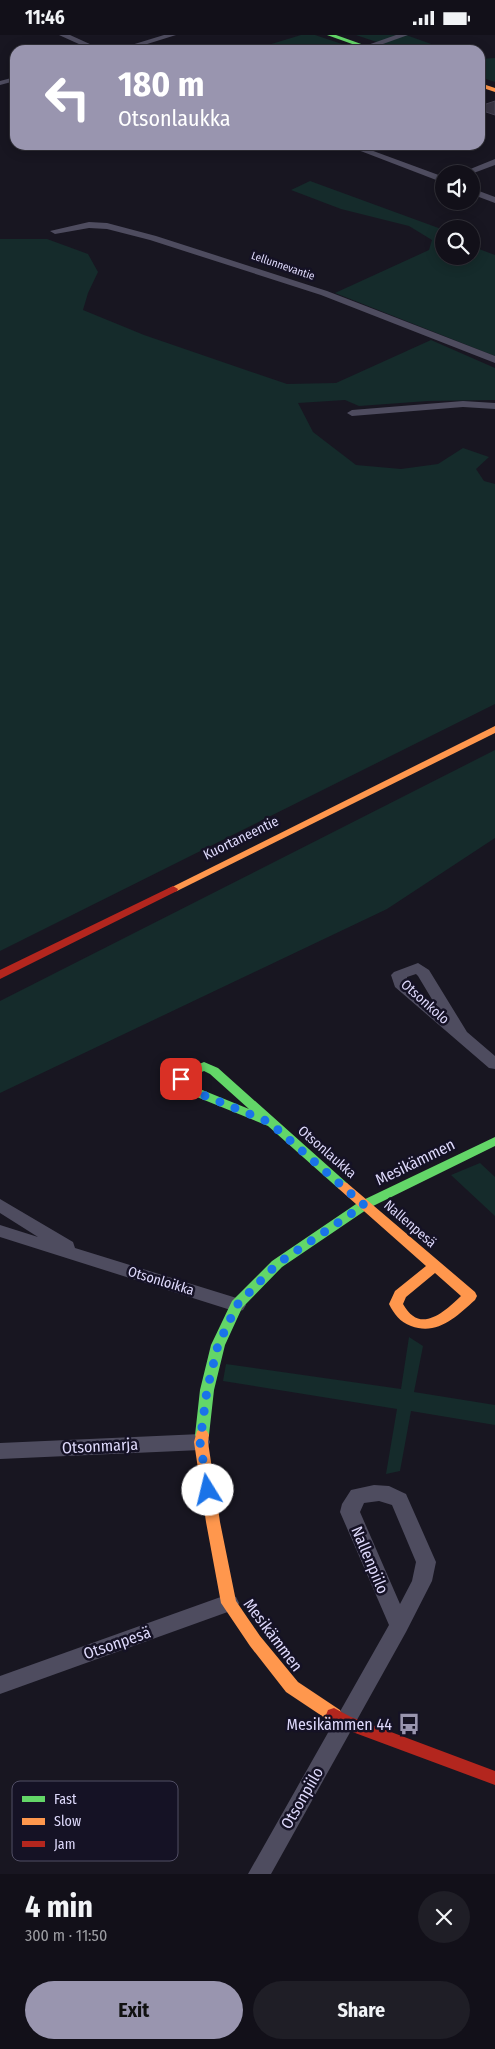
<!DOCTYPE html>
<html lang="en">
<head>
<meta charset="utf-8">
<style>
  body { margin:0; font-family:"Fira Sans Condensed",sans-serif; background:#1f1e26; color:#f1f3f6; height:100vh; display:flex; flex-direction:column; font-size:19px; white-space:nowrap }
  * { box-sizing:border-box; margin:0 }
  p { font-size:16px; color:#9c9da2 }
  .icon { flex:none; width:28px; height:28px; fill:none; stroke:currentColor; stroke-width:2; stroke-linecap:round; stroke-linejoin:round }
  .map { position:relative; height:1839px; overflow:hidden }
  .details { display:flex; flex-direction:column; background:#121019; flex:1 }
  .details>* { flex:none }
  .banner { position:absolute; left:10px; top:10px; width:475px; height:105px; border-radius:15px; box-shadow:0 2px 12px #0003,0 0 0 1px #313038; background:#9995af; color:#fff; overflow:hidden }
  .tools { position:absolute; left:435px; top:130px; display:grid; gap:10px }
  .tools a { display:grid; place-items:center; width:45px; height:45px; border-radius:50%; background:#121019; box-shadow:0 2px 12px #0003,0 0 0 1px #313038; font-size:25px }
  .pin { position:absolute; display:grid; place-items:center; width:42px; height:42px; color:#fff; margin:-21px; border-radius:10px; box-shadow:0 2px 8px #0006 }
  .me { position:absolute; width:55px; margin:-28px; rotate:351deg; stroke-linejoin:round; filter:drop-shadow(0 0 4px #0008) }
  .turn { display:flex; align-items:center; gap:18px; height:105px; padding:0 25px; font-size:22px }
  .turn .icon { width:65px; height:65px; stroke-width:2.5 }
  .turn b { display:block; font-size:35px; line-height:42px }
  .round { display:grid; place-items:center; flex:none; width:52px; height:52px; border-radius:26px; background:#1f1e26 }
  .summary { display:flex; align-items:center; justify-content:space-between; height:85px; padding:0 25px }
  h1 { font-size:30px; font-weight:700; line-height:38px }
  .primary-button { display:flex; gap:10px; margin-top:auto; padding:10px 25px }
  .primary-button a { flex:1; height:58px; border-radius:30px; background:#9995af; color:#111; font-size:20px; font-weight:700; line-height:58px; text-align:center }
  .primary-button a+a { background:#1f1e26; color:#f1f3f6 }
  .status { display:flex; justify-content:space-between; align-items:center; height:35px; padding:0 25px; background:#121019; direction:ltr }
  .status svg { height:14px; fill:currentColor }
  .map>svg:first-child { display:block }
  .green { fill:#152b2b }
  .building { fill:#373442; stroke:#454253 }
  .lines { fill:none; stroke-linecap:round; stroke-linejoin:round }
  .street { fill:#4e4c5f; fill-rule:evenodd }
  .fast { fill:#63d668; fill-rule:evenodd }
  .slow { fill:#ff974d; fill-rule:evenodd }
  .jam { fill:#b3261e; fill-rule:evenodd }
  .route { stroke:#1a73e8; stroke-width:9; stroke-dasharray:0 16.2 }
  .labels { text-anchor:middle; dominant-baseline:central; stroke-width:5; stroke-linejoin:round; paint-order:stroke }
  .far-street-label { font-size:11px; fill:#ded9fb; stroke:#151225 }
  .street-label { font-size:14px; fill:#ded9fb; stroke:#151225 }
  .near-street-label { font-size:16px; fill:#ded9fb; stroke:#151225 }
  .near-poi-label { font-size:16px; fill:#ded9fb; stroke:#151225; text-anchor:end }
  .key { fill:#151225; stroke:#514e65; stroke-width:1 }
  .key-label { font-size:14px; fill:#ded9fb }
</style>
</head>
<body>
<div class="status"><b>11:46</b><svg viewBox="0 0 49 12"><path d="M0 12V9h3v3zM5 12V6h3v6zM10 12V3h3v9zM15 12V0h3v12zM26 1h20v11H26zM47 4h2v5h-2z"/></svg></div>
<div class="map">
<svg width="495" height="1839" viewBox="0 0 495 1839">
  <rect width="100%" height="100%" fill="#181621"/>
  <g class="green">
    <path d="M301,0H315L360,15L255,14Z"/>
    <path d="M356,0H406L448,15H400Z"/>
    <path d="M495,23V47L480,42V24Z"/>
    <path d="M310,146L444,195V221H471V211L495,220V321L335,258L429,215L432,205L409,191L341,174L291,155Z"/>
    <path d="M0,204H47L88,219L98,237L88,258L83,275L144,300L287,349L336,348L431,305L495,333V365L428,366L359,371L345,365L298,368L313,397L356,430L401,434L438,429L463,413L489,422L476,434L484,446L495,449V669L0,916Z"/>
    <path d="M495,715V803L387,874L0,1058V966Z"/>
    <path d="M480,1128L495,1142V1181L451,1140Z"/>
    <path d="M409,1302L423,1311L414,1357L495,1370V1390L411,1376L400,1436L386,1439L397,1374L223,1346L226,1329L401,1354Z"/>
  </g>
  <path class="building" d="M495,66V80L480,75V71Z"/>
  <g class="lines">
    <g class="street">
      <path d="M59,0H70L103,15H92Z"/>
      <path d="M164,0H176L128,15H115Z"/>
      <path d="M396,0H408L369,14L362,12Z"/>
      <path d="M15,42V46L0,50V46Z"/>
      <path d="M345,110H357L444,142V148Z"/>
      <path d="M495,124V130L471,139H458Z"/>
      <path d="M471,153L495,162V168L471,159Z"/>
      <path d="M89,187L107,188L156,201L327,256L495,321V328L321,260L150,205L107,194L89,193L55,199L50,196Z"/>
      <path d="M463,366L495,368V374L463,372L352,381L347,378L352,375Z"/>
      <path d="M418,928L429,935L467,997L495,1021V1034L489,1033L395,952L391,940L394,937ZM416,939L418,941L436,971L407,947V942Z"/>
      <path d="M0,1164L73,1207L75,1213L243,1265L246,1270L243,1275L237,1277L0,1202V1190L38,1202L0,1178Z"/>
      <path d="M201,1399L208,1402L210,1407L208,1412L201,1415L0,1424V1408Z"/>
      <path d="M374,1450L389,1451L406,1459L436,1527L432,1546L406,1597L271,1839H248L389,1590L340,1477L342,1469L351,1455ZM379,1466L392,1470L416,1527L412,1546L400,1569L360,1477L364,1468Z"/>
      <path d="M229,1559L236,1562L239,1568L236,1574L0,1659V1641Z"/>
    </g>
    <g class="fast">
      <path d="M327,0H336L378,15H369Z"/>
      <path d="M204,1027L218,1033L347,1148L349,1151L347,1154H339L268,1091L182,1056L174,1048L178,1038ZM204,1036L210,1039L249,1074L190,1050L186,1047L187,1043Z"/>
      <path d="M495,1102V1111L369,1173L282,1232L242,1273L225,1310L214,1355L209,1400L207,1404L202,1406L197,1404L195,1400L200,1355L211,1310L232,1266L272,1226L359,1167Z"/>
    </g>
    <g class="slow">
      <path d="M480,48L495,53V57L480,52Z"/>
      <path d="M495,691V698L177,856L173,857L168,854Z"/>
      <path d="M343,1147L347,1148L475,1257L477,1261L475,1265C456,1282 437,1301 411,1291C400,1287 394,1279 389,1269L395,1256L426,1231L339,1154L337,1151L339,1148ZM435,1238L461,1261C444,1277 420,1300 403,1269L406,1262Z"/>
      <path d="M202,1394L207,1396L209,1400L208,1407L220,1487L236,1566L260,1601L298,1647L340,1675L342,1680L340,1685L334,1687L328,1685L286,1657L250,1611L221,1568L206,1487L194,1407L197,1396Z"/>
    </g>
    <g class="jam">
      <path d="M173,851L178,854L177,856L0,944V935Z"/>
      <path d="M334,1673L351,1682L495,1736V1750L339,1692L328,1685L326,1680L328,1675Z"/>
    </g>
  </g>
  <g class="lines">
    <path class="route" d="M181,1044L180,1048L186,1053L269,1087L364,1170L277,1229L237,1270L218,1310L207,1355L200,1407L208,1455"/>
  </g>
  <defs>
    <g id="bus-bare" transform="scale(1.725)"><path d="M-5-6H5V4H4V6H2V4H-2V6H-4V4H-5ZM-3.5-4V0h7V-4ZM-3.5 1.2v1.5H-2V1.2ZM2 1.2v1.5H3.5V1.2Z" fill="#9995af" stroke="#151225" stroke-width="2.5" paint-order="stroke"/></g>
  </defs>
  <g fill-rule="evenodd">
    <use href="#bus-bare" x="409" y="1689"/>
  </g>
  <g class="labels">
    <g class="far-street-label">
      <text transform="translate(283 231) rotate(19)">Lellunnevantie</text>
    </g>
    <g class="street-label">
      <text transform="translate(241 803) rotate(-26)">Kuortaneentie</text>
      <text transform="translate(425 967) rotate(42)">Otsonkolo</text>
      <text transform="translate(327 1117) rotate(41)">Otsonlaukka</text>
      <text transform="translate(410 1189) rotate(41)">Nallenpesä</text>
      <text transform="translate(161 1246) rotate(17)">Otsonloikka</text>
    </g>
    <g class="near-street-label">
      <text transform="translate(415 1127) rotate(-26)">Mesikämmen</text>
      <text transform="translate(100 1411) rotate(-3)">Otsonmarja</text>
      <text transform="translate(370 1525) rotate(67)">Nallenpiilo</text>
      <text transform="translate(273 1600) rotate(53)">Mesikämmen</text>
      <text transform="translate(117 1608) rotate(-19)">Otsonpesä</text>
      <text transform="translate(302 1763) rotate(-60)">Otsonpiilo</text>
    </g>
    <g class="near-poi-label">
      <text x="392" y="1689">Mesikämmen 44</text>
    </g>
  </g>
  <rect x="12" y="1746" width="166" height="80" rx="8" class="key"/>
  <rect x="22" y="1761" width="23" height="6" fill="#63d668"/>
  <rect x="22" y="1783" width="23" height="7" fill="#ff974d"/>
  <rect x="22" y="1806" width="23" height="6" fill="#b3261e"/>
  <g class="key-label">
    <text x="54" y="1769">Fast</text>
    <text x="54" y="1791">Slow</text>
    <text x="54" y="1814">Jam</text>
  </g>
</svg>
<div class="tools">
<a><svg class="icon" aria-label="sound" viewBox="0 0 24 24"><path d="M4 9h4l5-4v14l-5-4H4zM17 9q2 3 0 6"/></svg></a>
<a><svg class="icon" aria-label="search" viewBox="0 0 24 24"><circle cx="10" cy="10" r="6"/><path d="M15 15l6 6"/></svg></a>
</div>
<div class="pin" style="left:181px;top:1044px;background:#d93025"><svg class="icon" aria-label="arrive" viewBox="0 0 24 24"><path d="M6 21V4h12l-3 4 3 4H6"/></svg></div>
<svg class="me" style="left:208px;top:1455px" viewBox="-20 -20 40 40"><circle r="19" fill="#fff"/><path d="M0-13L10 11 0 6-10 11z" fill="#1a73e8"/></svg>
<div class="banner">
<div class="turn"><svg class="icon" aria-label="left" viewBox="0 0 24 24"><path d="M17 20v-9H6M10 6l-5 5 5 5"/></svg><div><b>180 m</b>Otsonlaukka</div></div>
</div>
</div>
<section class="details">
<div class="summary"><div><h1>4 min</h1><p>300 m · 11:50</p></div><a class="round"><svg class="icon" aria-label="close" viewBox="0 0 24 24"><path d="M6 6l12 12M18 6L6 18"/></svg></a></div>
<div class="primary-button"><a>Exit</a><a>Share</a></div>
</section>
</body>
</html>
